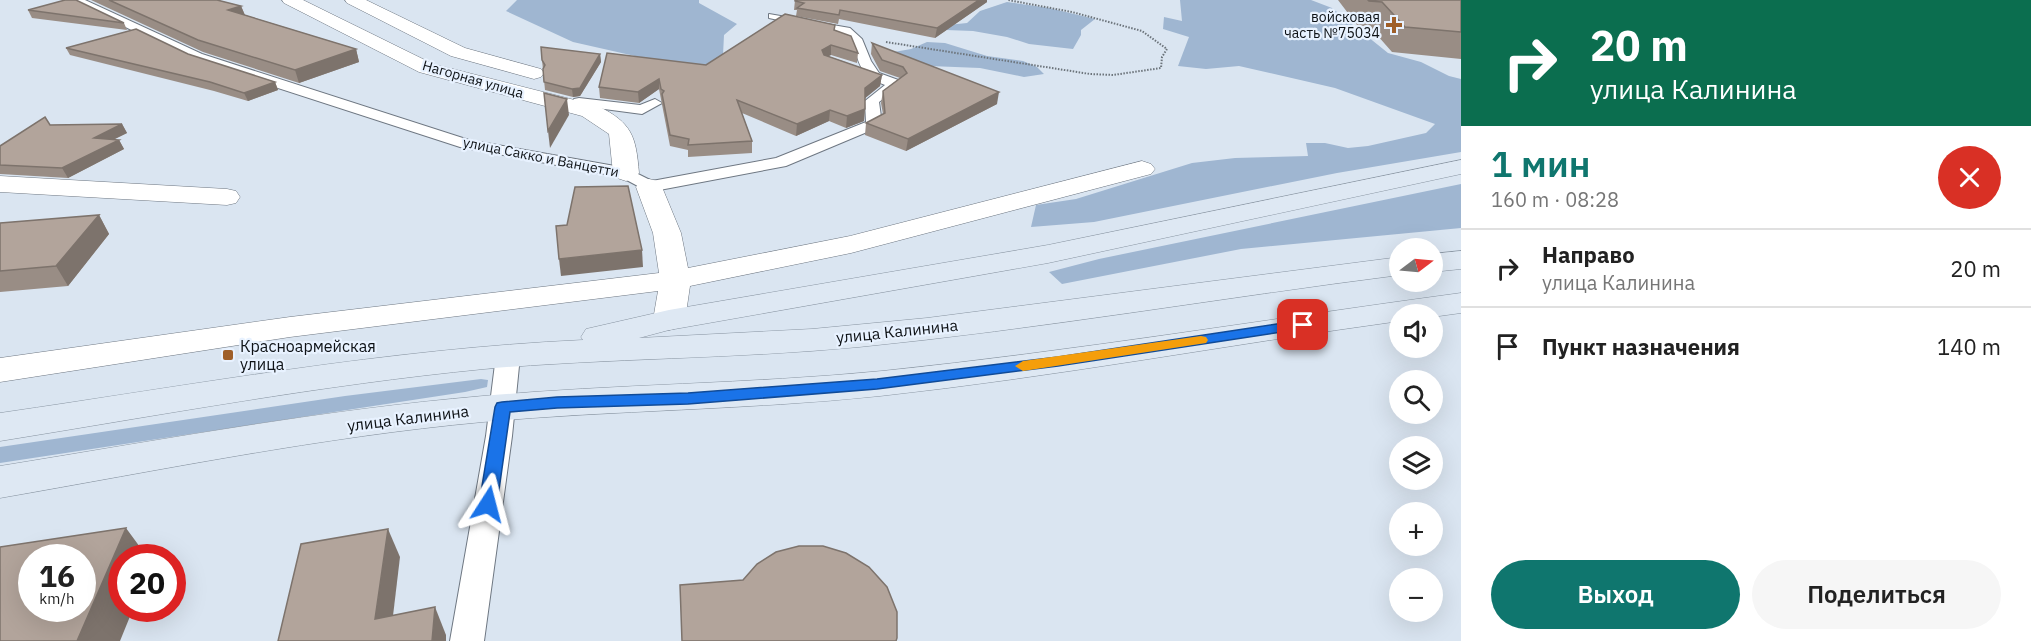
<!DOCTYPE html>
<html lang="ru">
<head>
<meta charset="utf-8">
<style>
  body { margin:0; font-family:"IBM Plex Sans",sans-serif; background:#f6f6f6; color:#222; height:100vh; display:flex; flex-direction:column; font-size:22px; white-space:nowrap }
  * { box-sizing:border-box; margin:0 }
  p { font-size:20px; color:#767676 }
  .icon { flex:none; width:33px; height:33px; fill:none; stroke:currentColor; stroke-width:2; stroke-linecap:round; stroke-linejoin:round }
  .map { position:relative; flex:1; overflow:hidden }
  .drawer { display:flex; flex-direction:column; background:#fff; width:570px }
  .drawer>* { flex:none }
  .hud { background:#0b6e4f; color:#fff; overflow:hidden }
  .needle { width:39px; rotate:74deg }
  .tools { position:absolute; left:1389px; top:238px; display:grid; gap:12px }
  .tools a { display:grid; place-items:center; width:54px; height:54px; border-radius:50%; background:#fff; box-shadow:0 6px 24px #0002; font-size:30px }
  .speed { position:absolute; left:18px; top:544px; display:flex; gap:12px; font-size:30px; font-weight:700; text-align:center }
  .speed>* { display:grid; place-content:center; width:78px; height:78px; border-radius:50%; background:#fff; box-shadow:0 6px 24px #0002; line-height:1 }
  .speed small { font-size:15px; font-weight:400 }
  .speed .limit { border:9px solid #d22; background:#fff; color:#111 }
  .pin { position:absolute; display:grid; place-items:center; width:51px; height:51px; color:#fff; margin:-26px; border-radius:12px; box-shadow:0 3px 9px #0006 }
  .me { position:absolute; width:66px; margin:-33px; rotate:9deg; stroke-linejoin:round; filter:drop-shadow(0 0 4px #0008) }
  .turn { display:flex; align-items:center; gap:21px; height:126px; padding:0 30px; font-size:27px }
  .turn .icon { width:78px; height:78px; stroke-width:2.5 }
  .turn b { display:block; font-size:42px; line-height:51px }
  .round { display:grid; place-items:center; flex:none; width:63px; height:63px; border-radius:32px; background:#f6f6f6 }
  .overview { display:flex; align-items:center; justify-content:space-between; height:102px; padding:0 30px }
  h1 { font-size:36px; font-weight:600; line-height:45px; color:#0f766e }
  .primary-button { display:flex; gap:12px; margin-top:auto; padding:12px 30px }
  .primary-button a { flex:1; height:69px; border-radius:36px; background:#0f766e; color:#fff; font-size:24px; font-weight:600; line-height:69px; text-align:center }
  .primary-button a+a { background:#f6f6f6; color:#222 }
  ul { padding:0; list-style:none }
  li { display:flex; align-items:center; gap:18px; height:78px; padding:0 30px; border-top:2px solid #e0e0e0 }
  li div { flex:1 }
  li b { display:block; font-size:22px }
  li em { font-style:normal }
  main { display:flex; flex:1; min-height:0 }
  .map>svg:first-child { display:block }
  .green { fill:#9fb6d1 }
  .lines { fill:none; stroke-linecap:round; stroke-linejoin:round }
  .service-casing { stroke:#6e7782; stroke-width:2 }
  .minor-casing { stroke:#6e7782; stroke-width:1 }
  .primary-casing { stroke:#8793a0; stroke-width:1 }
  .path { stroke:#6c747b; stroke-width:2; stroke-dasharray:1.5 1.5; stroke-linecap:butt }
  .service { fill:#fff; fill-rule:evenodd }
  .minor { fill:#fff; fill-rule:evenodd }
  .primary { fill:#dee8f3; fill-rule:evenodd }
  .wall { fill:#998d85 }
  .shaded-wall { fill:#7d736c }
  .building { fill:#b2a49b; stroke:#7d736c; stroke-width:1.5; fill-rule:evenodd }
  .route { fill:#1a73e8; stroke:#114b97; stroke-width:1.5 }
  .slow { fill:#f59e0b }
  .poi-dot { fill:#9f5f29; stroke:#e8f2ff; stroke-width:2 }
  .labels { text-anchor:middle; dominant-baseline:central; stroke-width:4.5; stroke-linejoin:round; paint-order:stroke }
  .far-poi-label { font-size:14px; fill:#0e1216; stroke:#e8f2ff; text-anchor:end }
  .far-street-label { font-size:14px; fill:#0e1216; stroke:#e8f2ff }
  .street-label { font-size:16px; fill:#0e1216; stroke:#e8f2ff }
  .poi-label { font-size:16px; fill:#0e1216; stroke:#e8f2ff; text-anchor:start }
</style>
</head>
<body>
<main>
<div class="map">
<svg width="1461" height="641" viewBox="0 0 1461 641">
  <rect width="100%" height="100%" fill="#dae5f1"/>
  <g class="green">
    <path d="M517,0H699V3L737,24L724,35L723,55L750,82L573,42L506,11Z"/>
    <path d="M1180,0H1311L1332,8L1388,53L1421,62L1449,76L1461,79V152L1337,173L1094,222L1031,227L1036,205L1076,199L1192,163L1235,158L1308,156L1306,143H1325L1348,148L1368,146L1426,133L1435,124L1335,88L1239,66L1206,69L1178,66L1189,37L1163,29L1164,17L1182,21Z"/>
    <path d="M1007,2L1049,8L1095,19L1081,30V35L1073,49L1029,44L1007,37L973,31L946,30L948,25L967,23L980,11Z"/>
    <path d="M927,42L945,43L987,56L1023,61L1037,67L1044,74L1024,77L980,68L930,66L899,60L894,52L911,49Z"/>
    <path d="M1461,184V228L1241,249L1062,284L1049,272L1099,259Z"/>
    <path d="M481,379L488,380L487,387L465,392L0,463V447L345,396Z"/>
  </g>
  <g class="lines">
    <g class="service-casing">
      <g id="service">
        <path d="M71,0H85L202,54L469,140L626,168L652,181L776,158L866,122L865,101L885,85C849,72 865,52 842,34L769,18V14L850,28L862,39L871,61L879,73L901,81L903,84L879,102L882,124L879,127L786,166L649,192L621,177L460,147L192,60Z"/>
        <path d="M579,98L640,105L655,99L662,103L642,114L574,105L572,102L574,99Z"/>
        <path d="M508,348L516,351L520,356L512,436L484,641H450L486,436L496,356L500,351Z"/>
      </g>
    </g>
    <g class="minor-casing">
      <g id="minor">
        <path d="M282,0H303L433,64L598,106C632,123 636,136 639,173L635,178L626,181L617,178L613,173L609,134L582,116L419,72L284,3Z"/>
        <path d="M345,0H366L465,48L541,69L544,73L541,77L534,79L451,56L347,3Z"/>
        <path d="M1142,161L1151,164L1155,169L1151,174L851,253L690,286L685,320L681,327L669,330L657,327L653,320L658,291L290,337L0,382V358L290,317L659,273L653,233L636,187L640,181L649,179L658,181L662,187L681,233L688,268L850,236Z"/>
        <path d="M0,176L227,189L236,191L240,197L236,203L227,205L0,192Z"/>
      </g>
    </g>
    <g class="primary-casing">
      <g id="primary">
        <path d="M1461,160V174L1048,263L669,330L639,338L812,329L927,318L1400,257V275C1219,298 1040,329 859,347C734,359 608,358 484,369C321,385 161,415 0,441V413C194,385 387,349 583,340L581,337L586,329L669,310L1048,245Z"/>
        <path d="M1461,251V269L1432,272V254Z"/>
        <path d="M1461,293V313L1432,317L1400,315V321C1226,345 1054,377 880,396C748,410 615,410 483,422C321,437 161,470 0,498V466C161,440 321,410 483,396C616,384 749,384 882,371C1075,351 1268,319 1461,293Z"/>
      </g>
    </g>
    <path class="path" d="M886,42L1090,74L1113,75L1161,68L1162,57L1167,49L1142,31L1072,12L1008,0"/>
    <use href="#service" class="service"/>
    <use href="#minor" class="minor"/>
    <use href="#primary" class="primary"/>
  </g>
  <g class="wall">
    <path d="M91,0H217L241,6L245,15L356,49L359,62L299,83L203,52Z"/>
    <path d="M795,0H987V2L935,38L839,19L838,24L796,16L797,10H794Z"/>
    <path d="M1338,0H1461V59L1392,52L1370,27L1357,25Z"/>
    <path d="M28,10L124,23L127,30L32,18Z"/>
    <path d="M835,31L858,53L857,63L831,55L828,56L882,75L880,86L865,98L864,121L846,128L829,121L796,136L742,113L752,141V153L688,157V150L670,146L659,89L639,103L600,98L599,87L706,65Z"/>
    <path d="M872,43L997,104L906,151L865,135L866,123L883,114L881,103L883,91L900,78L880,71L871,54Z"/>
    <path d="M66,48L188,54L275,82L278,90L248,101L214,91L70,55Z"/>
    <path d="M600,54L601,62L580,96L573,97L545,90L542,60Z"/>
    <path d="M122,124L127,133L113,140H119L124,149L68,178L0,174V146L50,125Z"/>
    <path d="M99,215L109,234L68,286L0,292V223Z"/>
  </g>
  <g class="shaded-wall">
    <path d="M979,0H987V2L935,38L937,28Z"/>
    <path d="M241,6L246,18L228,10Z"/>
    <path d="M831,45V55L821,60L822,50Z"/>
    <path d="M356,49L359,62L299,83L295,70Z"/>
    <path d="M600,54L601,62L580,96L573,97L572,89Z"/>
    <path d="M882,75L880,86L864,99L865,88Z"/>
    <path d="M659,79V89L639,103L638,92Z"/>
    <path d="M275,82L278,90L248,101L244,93Z"/>
    <path d="M999,92L997,104L906,151L908,139Z"/>
    <path d="M567,99L569,115L550,148L548,131Z"/>
    <path d="M865,109L864,121L846,128L847,116Z"/>
    <path d="M830,110L829,121L796,136L797,124Z"/>
    <path d="M122,124L127,133L98,147L94,138Z"/>
    <path d="M119,140L124,149L68,178L62,168Z"/>
    <path d="M99,215L109,234L68,286L56,266Z"/>
    <path d="M642,250L643,267L561,276L559,259Z"/>
    <path d="M126,528L148,558H122V609H133L120,641H77Z"/>
    <path d="M388,529L400,557L390,641L375,619Z"/>
    <path d="M435,607L446,635V641H432Z"/>
  </g>
  <g class="building">
    <path d="M65,0H76L124,23L28,10Z"/>
    <path d="M109,0H217L241,6L228,10L356,49L295,70L198,40Z"/>
    <path d="M795,0H979L937,28L840,10L839,15L797,8L804,3L795,1Z"/>
    <path d="M1368,0H1461V32L1405,27L1382,2L1369,1Z"/>
    <path d="M785,14L835,25L834,30L851,36L858,53L831,45L822,50L824,55L882,75L865,88V109L847,116L830,110L797,124L737,100L752,141L688,145L689,139L670,135L662,94L664,91L661,89L659,79L638,92L599,87L607,53L706,65Z"/>
    <path d="M136,29L188,54L275,82L244,93L210,82L66,48Z"/>
    <path d="M872,43L999,92L908,139L866,123L885,113L883,91L907,73L903,67L882,60Z"/>
    <path d="M541,47L600,54L580,88L572,89L544,82L543,69L545,65L542,60Z"/>
    <path d="M544,93L567,99L548,131Z"/>
    <path d="M45,117L50,125L122,124L94,138L119,140L62,168L0,165V146Z"/>
    <path d="M628,186L642,250L559,259L556,226L567,225L575,187Z"/>
    <path d="M99,215L56,266L0,271V223Z"/>
    <path d="M126,528L77,641H0V547ZM32,558H82V609H32Z"/>
    <path d="M388,529L375,619L435,607L432,641H278L301,544Z"/>
    <path d="M799,546H823L846,553L869,567L887,587L897,612V638L896,641H682L680,585L743,580L757,564L776,552Z"/>
  </g>
  <path class="route" d="M1303,320L1310,325L1308,328L1058,366L877,389L688,404L557,408L510,412L497,504L494,509L488,511L482,509L479,504L495,407L497,403L502,402L557,397L688,393L877,379L1058,357Z"/>
  <path class="slow" d="M1201,336L1206,337L1208,340L1206,343L1023,371L1015,366L1023,361Z"/>
  <g class="poi-dot">
    <path d="M1391 16h6v6h6v6h-6v6h-6v-6h-6v-6h6z"/>
    <rect x="222" y="349" width="12" height="12" rx="3"/>
  </g>
  <g class="labels">
    <g class="far-poi-label">
      <text x="1380" y="17">войсковая<tspan x="1380" dy="16">часть №75034</tspan></text>
    </g>
    <g class="far-street-label">
      <text transform="translate(473 79) rotate(16)">Нагорная улица</text>
      <text transform="translate(541 157) rotate(11)">улица Сакко и Ванцетти</text>
    </g>
    <g class="street-label">
      <text transform="translate(897 331) rotate(-6)">улица Калинина</text>
      <text transform="translate(408 418) rotate(-7)">улица Калинина</text>
    </g>
    <g class="poi-label">
      <text x="240" y="346">Красноармейская<tspan x="240" dy="18">улица</tspan></text>
    </g>
  </g>
</svg>
<div class="tools">
<a><svg class="needle" viewBox="-14 -14 28 28"><path d="M0-13l5 13h-10z" fill="#e53935"/><path d="M0 13l5-13h-10z" fill="#767676"/></svg></a>
<a><svg class="icon" aria-label="sound" viewBox="0 0 24 24"><path d="M4 9h4l5-4v14l-5-4H4zM17 9q2 3 0 6"/></svg></a>
<a><svg class="icon" aria-label="search" viewBox="0 0 24 24"><circle cx="10" cy="10" r="6"/><path d="M15 15l6 6"/></svg></a>
<a><svg class="icon" aria-label="layers" viewBox="0 0 24 24"><path d="M12 4l9 5-9 5-9-5zM3 14l9 5 9-5"/></svg></a>
<a>+</a>
<a>−</a>
</div>
<div class="speed"><div>16<small>km/h</small></div><div class="limit">20</div></div>
<div class="pin" style="left:1303px;top:325px;background:#d93025"><svg class="icon" aria-label="arrive" viewBox="0 0 24 24"><path d="M6 21V4h12l-3 4 3 4H6"/></svg></div>
<svg class="me" style="left:488px;top:504px" viewBox="-20 -20 40 40"><path d="M0-17L14 15 0 8-14 15z" fill="#1a73e8" stroke="#fff" stroke-width="4"/></svg>
</div>
<section class="drawer">
<div class="hud">
<div class="turn"><svg class="icon" aria-label="right" viewBox="0 0 24 24"><path d="M7 20v-9h11M14 6l5 5-5 5"/></svg><div><b>20 m</b>улица Калинина</div></div>
</div>
<div class="overview"><div><h1>1 мин</h1><p>160 m · 08:28</p></div><a class="round" style="background:#d93025;color:#fff"><svg class="icon" aria-label="close" viewBox="0 0 24 24"><path d="M6 6l12 12M18 6L6 18"/></svg></a></div>
<ul>
<li><svg class="icon" aria-label="right" viewBox="0 0 24 24"><path d="M7 20v-9h11M14 6l5 5-5 5"/></svg><div><b>Направо</b><p>улица Калинина</p></div><em>20 m</em></li>
<li><svg class="icon" aria-label="arrive" viewBox="0 0 24 24"><path d="M6 21V4h12l-3 4 3 4H6"/></svg><div><b>Пункт назначения</b></div><em>140 m</em></li>
</ul>
<div class="primary-button"><a>Выход</a><a>Поделиться</a></div>
</section>
</main>
</body>
</html>
